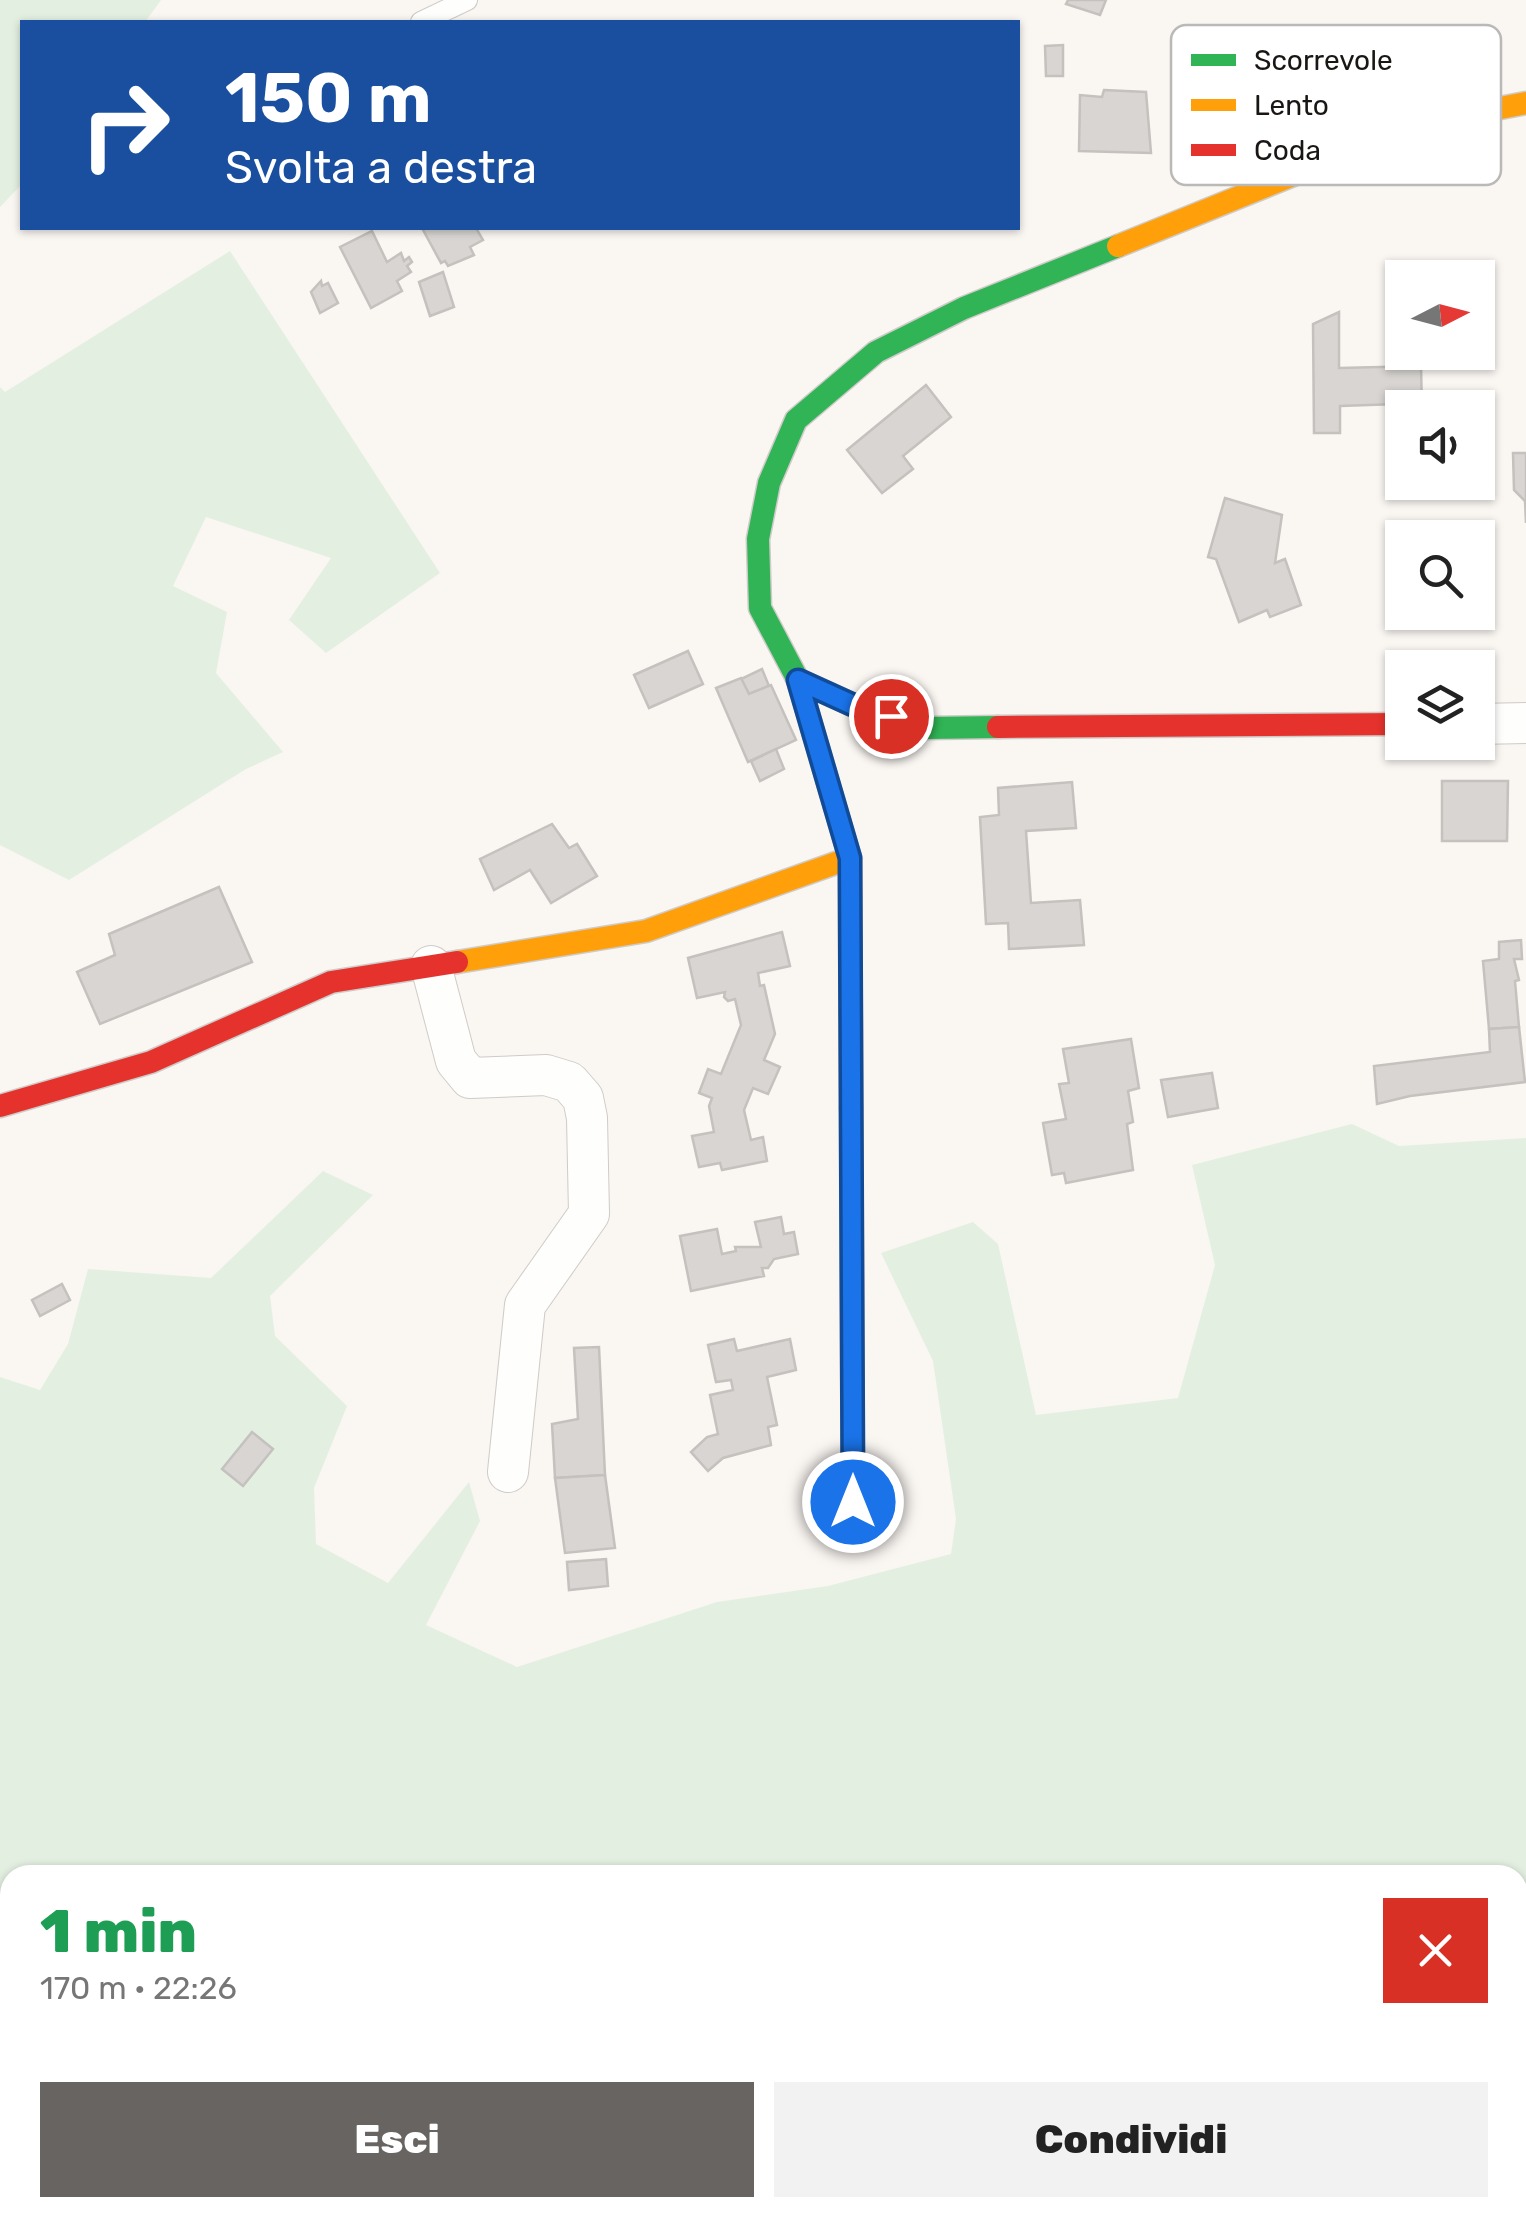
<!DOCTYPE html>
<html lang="it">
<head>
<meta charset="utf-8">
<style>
  body { margin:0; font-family:Rubik,sans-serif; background:#f2f2f2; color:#222; height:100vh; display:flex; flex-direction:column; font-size:38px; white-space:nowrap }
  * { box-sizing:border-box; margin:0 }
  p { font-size:32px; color:#767676 }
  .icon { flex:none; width:55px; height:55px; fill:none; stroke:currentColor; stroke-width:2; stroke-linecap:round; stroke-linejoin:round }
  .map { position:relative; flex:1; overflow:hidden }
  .sheet { position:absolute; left:0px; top:1865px; width:1528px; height:352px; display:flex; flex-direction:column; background:#fff; border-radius:30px 30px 0 0; box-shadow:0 2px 8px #0004 }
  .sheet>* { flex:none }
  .guide { position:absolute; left:20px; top:20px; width:1000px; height:210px; border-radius:0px; box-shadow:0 2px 8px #0004; background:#1a4fa0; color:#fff; overflow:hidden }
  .needle { width:65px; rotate:84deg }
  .tools { position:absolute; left:1385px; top:260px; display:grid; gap:20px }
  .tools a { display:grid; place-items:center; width:110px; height:110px; border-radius:0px; background:#fff; box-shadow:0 2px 8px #0004; font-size:50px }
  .pin { position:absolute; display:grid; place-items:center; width:85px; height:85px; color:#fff; margin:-42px; border:5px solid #fff; border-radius:50%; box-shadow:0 2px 10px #0007 }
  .me { position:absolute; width:110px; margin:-55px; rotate:0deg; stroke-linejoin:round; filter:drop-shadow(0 0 8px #0008) }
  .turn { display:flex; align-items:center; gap:35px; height:210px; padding:0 40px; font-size:45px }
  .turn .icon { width:130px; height:130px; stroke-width:2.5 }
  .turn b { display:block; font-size:70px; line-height:85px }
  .round { display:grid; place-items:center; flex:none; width:105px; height:105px; border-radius:0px; background:#f2f2f2 }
  .head { display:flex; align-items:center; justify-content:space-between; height:170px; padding:0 40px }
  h1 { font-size:60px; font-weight:800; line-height:75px; color:#1e9e55 }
  .button { display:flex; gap:20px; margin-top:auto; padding:20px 40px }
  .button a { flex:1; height:115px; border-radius:0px; background:#686462; color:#fff; font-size:40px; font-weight:800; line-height:115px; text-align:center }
  .button a+a { background:#f2f2f2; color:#222 }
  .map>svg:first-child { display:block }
  .green { fill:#e3f0e1; fill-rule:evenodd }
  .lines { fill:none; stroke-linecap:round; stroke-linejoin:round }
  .stream { stroke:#a6cddb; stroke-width:11 }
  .building { fill:#d8d5d2; stroke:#c4c1be; stroke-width:2.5 }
  .lane-casing { stroke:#cfcbc8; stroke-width:22 }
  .street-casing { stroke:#cfcbc8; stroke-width:42 }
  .fast-casing { stroke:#cfcbc8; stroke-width:25 }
  .slow-casing { stroke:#cfcbc8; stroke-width:25 }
  .jam-casing { stroke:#cfcbc8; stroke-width:25 }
  .lane { stroke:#fefefd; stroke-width:20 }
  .street { stroke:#fefefd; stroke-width:40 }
  .fast { stroke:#30b455; stroke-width:22 }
  .slow { stroke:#ff9f0a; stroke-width:22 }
  .jam { stroke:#e5322d; stroke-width:22 }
  .route-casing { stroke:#114b97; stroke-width:25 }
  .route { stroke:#1a73e8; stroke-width:18 }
  .key { fill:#fff; stroke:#bab9b8; stroke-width:2.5 }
  .key-label { font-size:28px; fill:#191614 }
</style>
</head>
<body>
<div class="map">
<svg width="1526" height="2216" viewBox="0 0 1526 2216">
  <rect width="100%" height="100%" fill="#faf6f2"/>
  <g class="green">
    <path d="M0,0H161L145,22H22V184L0,207Z"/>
    <path d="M230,251L440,573L326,653L289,620L331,558L206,517L173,586L227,612L216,673L283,752L246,769L69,880L0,845V387L5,392Z"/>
    <path d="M1352,1124L1399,1146L1526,1138V2216H0V1377L40,1390L68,1344L88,1269L211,1278L323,1171L373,1195L270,1296L275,1336L347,1406L314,1488L316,1544L388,1583L469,1482L480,1521L426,1625L517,1667L717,1602L828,1586L951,1554L956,1519L933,1361L881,1253L973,1222L998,1244L1036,1415L1178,1398L1215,1265L1192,1165ZM10,1875H1518V2208H10Z"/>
  </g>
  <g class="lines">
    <g class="stream">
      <path d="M1518,1938L1526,1940"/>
      <path d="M0,2146L10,2149"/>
      <path d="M243,2208L287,2216"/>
      <path d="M601,2216L635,2208"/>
    </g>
  </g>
  <g class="building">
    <path d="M1068,0H1106L1100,15L1066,4Z"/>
    <path d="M1063,45V76H1046L1045,46Z"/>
    <path d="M1104,90L1146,92L1151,153L1079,151L1080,95L1102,97Z"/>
    <path d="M422,228H476L483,240L470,247L474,255L448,266L445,261L441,263Z"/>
    <path d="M372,231L387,262L401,253L404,261L409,257L412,262L407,266L411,272L397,281L402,291L371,308L340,247Z"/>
    <path d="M443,272L454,307L430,316L419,282Z"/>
    <path d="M321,281L322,286L328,283L338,303L320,313L311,292Z"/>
    <path d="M1339,312V368L1421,366L1422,408H1402V419H1399L1398,404L1340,406V433H1314L1313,324Z"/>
    <path d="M926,385L951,417L903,456L913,469L882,493L847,450Z"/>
    <path d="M1513,453H1526V523L1525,501L1514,490Z"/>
    <path d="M1225,498L1282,515L1275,563L1285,559L1301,605L1270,617L1267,610L1239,622L1216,559L1208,557Z"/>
    <path d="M688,651L703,684L649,708L634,675Z"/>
    <path d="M762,669L769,686L749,694L741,679Z"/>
    <path d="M741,678L749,694L771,685L796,740L748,762L716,688Z"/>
    <path d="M776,749L784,769L760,781L751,761Z"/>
    <path d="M1442,781H1508L1507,841H1442Z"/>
    <path d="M1072,782L1076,828L1026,831L1031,903L1080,900L1084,945L1009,949L1008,923L986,924L980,817L999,815L998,788Z"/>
    <path d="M552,824L569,848L577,844L597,876L551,903L530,870L494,890L480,859Z"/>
    <path d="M219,887L252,962L100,1024L77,972L115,955L109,934Z"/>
    <path d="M782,932L790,966L758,973L760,986L764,985L775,1034L764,1060L780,1067L768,1094L753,1088L744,1110L751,1140L763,1137L767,1161L722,1170L720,1163L699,1167L692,1136L714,1132L709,1106L712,1098L699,1093L708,1069L721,1074L741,1025L735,999L728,1001L724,997L725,992L697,998L688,958Z"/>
    <path d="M1521,940L1522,959H1514L1519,980L1515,981L1519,1027L1489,1029L1483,961L1499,959V942Z"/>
    <path d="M1519,1027L1525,1082L1410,1096L1377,1104L1374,1066L1490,1052L1489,1029Z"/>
    <path d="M1131,1039L1139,1088L1128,1091L1133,1122L1127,1124L1133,1170L1066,1183L1064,1173L1052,1175L1043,1123L1066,1119L1059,1084L1069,1083L1063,1049Z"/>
    <path d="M1212,1073L1218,1108L1168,1117L1161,1080Z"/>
    <path d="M781,1217L784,1234L794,1232L798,1254L774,1259L768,1268H762L764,1276L691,1291L680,1236L717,1229L722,1254L736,1251L735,1247H761L755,1222Z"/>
    <path d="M62,1284L70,1300L40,1316L32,1300Z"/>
    <path d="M734,1339L737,1351L790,1339L796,1370L767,1377L777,1425L768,1427L771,1445L723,1458L708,1471L691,1452L707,1437L718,1434L710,1395L733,1390L731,1380L716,1382L708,1345Z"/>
    <path d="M599,1347L605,1475L555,1478L552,1424L578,1419L574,1348Z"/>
    <path d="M252,1432L273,1449L243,1486L222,1469Z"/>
    <path d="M605,1475L615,1548L565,1553L555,1478Z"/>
    <path d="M606,1559L608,1586L569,1590L567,1562Z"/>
  </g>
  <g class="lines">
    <g class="lane-casing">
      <path id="lane" d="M421,22L467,0"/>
    </g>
    <g class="street-casing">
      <g id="street">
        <path d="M1478,724L1526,723"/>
        <path d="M431,966L456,1061L470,1078L546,1075L569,1082L583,1098L587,1118L589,1214L525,1305L508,1472"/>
      </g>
    </g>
    <g class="fast-casing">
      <g id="fast">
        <path d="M998,727L928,728L853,705L798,680L760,608L758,539L769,483L796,420L876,352L964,308L1118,246"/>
        <path d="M851,1108L853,1502"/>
      </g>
    </g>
    <g class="slow-casing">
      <g id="slow">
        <path d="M1118,246L1422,123L1526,103"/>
        <path d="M457,962L646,931L850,858"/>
      </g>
    </g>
    <g class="jam-casing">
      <g id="jam">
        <path d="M798,680L850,858L851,1108"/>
        <path d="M998,727L1402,724"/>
        <path d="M0,1106L151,1062L331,982L457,962"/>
      </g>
    </g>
    <use href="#lane" class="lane"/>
    <use href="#street" class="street"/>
    <use href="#fast" class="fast"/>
    <use href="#slow" class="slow"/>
    <use href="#jam" class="jam"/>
  </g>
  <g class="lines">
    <g class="route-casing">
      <path id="route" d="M853,1502L850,858L798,680L853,705L891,716"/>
    </g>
    <use href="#route" class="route"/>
  </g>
  <rect x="1171" y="25" width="330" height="160" rx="15" class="key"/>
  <rect x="1191" y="54" width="45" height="12" fill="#30b455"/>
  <rect x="1191" y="99" width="45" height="12" fill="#ff9f0a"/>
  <rect x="1191" y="144" width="45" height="12" fill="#e5322d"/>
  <g class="key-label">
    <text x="1254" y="70">Scorrevole</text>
    <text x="1254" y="115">Lento</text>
    <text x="1254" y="160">Coda</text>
  </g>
</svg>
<div class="tools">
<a><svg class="needle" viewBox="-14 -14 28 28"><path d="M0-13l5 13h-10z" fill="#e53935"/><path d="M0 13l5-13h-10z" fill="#767676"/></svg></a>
<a><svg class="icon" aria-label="sound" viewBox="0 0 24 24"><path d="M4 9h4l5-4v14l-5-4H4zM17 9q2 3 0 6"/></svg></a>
<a><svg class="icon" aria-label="search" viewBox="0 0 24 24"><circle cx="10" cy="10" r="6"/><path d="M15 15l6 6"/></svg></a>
<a><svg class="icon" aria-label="layers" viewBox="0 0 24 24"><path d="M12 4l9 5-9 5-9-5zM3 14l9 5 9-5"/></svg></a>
</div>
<div class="pin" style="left:891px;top:716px;background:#d93025"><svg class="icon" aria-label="arrive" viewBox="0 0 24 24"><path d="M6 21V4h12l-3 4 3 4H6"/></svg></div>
<svg class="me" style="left:853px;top:1502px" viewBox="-20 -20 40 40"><circle r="17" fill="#1a73e8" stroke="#fff" stroke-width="3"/><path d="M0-11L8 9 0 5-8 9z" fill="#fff"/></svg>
<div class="guide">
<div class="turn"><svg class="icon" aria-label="right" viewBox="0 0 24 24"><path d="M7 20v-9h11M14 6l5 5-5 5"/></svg><div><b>150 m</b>Svolta a destra</div></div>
</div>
<section class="sheet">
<div class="head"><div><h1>1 min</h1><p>170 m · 22:26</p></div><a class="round" style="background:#d93025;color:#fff"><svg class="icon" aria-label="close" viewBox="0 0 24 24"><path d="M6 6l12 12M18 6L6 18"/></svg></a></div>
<div class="button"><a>Esci</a><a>Condividi</a></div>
</section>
</div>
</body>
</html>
